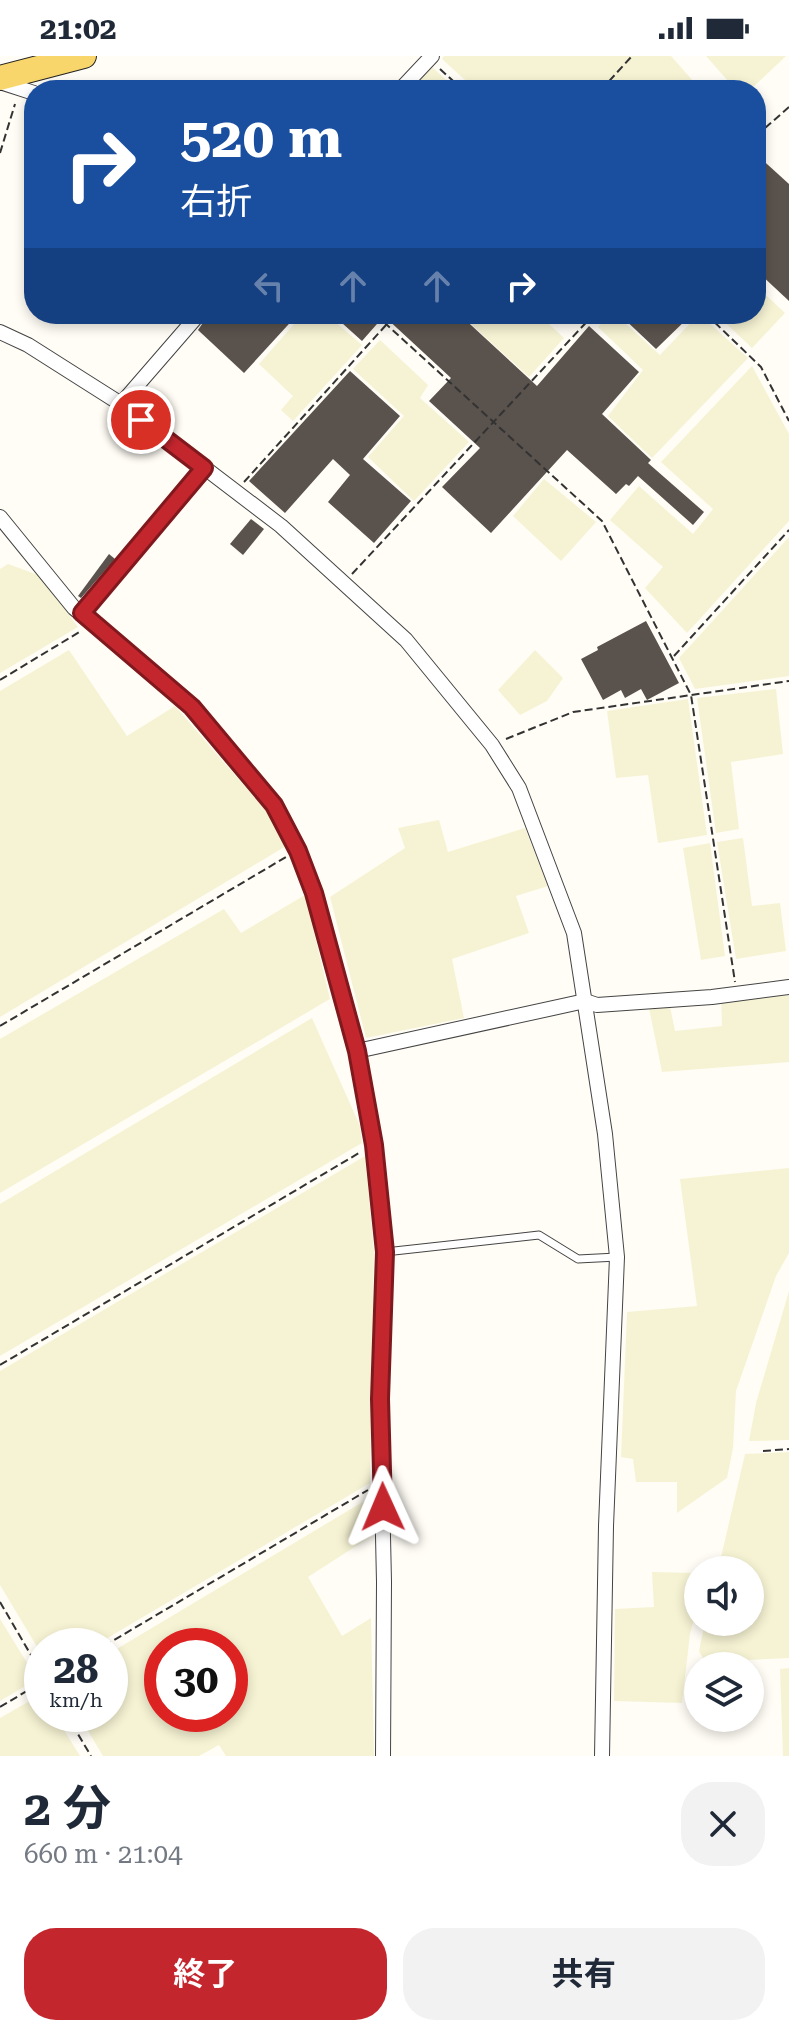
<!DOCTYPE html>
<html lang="ja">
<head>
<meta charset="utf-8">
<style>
  body { margin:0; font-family:"Roboto Serif","Noto Sans JP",serif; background:#f2f2f3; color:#1f2937; height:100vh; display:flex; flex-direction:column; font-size:30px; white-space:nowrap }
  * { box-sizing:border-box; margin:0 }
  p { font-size:26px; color:#747a83 }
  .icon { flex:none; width:44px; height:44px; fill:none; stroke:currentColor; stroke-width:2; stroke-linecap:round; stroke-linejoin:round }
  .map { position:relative; height:1700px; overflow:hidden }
  .drawer { display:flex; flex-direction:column; background:#fff; flex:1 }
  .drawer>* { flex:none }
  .banner { position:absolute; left:24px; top:24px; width:742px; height:244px; border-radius:32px; box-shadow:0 4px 12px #0003; background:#1a4fa0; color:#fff; overflow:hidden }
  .fabs { position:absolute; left:684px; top:1500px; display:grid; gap:16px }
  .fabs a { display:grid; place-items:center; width:80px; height:80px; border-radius:50%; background:#fff; box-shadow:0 4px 12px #0003; font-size:40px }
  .speed { position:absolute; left:24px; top:1572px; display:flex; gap:16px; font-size:40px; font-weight:700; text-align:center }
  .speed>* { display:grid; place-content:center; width:104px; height:104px; border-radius:50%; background:#fff; box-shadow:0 4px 12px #0003; line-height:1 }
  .speed small { font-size:20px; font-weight:400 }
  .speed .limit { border:12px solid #d22; background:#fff; color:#111 }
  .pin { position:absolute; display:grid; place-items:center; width:68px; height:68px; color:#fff; margin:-34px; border:4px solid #fff; border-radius:50%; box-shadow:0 2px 8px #0007 }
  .me { position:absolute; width:88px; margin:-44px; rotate:359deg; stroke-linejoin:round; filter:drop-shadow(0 0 6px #0008) }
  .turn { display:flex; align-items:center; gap:28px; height:168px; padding:0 24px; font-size:36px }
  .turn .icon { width:104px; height:104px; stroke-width:2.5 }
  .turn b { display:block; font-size:56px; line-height:68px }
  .lanes { display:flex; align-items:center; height:76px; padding:0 24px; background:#0003; justify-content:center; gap:40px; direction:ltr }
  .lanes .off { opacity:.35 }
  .round { display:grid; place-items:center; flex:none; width:84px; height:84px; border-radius:32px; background:#f2f2f3 }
  .overview { display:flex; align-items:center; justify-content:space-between; height:136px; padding:0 24px }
  h1 { font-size:48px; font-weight:700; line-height:60px }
  .action { display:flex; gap:16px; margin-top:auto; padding:16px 24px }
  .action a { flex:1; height:92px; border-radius:32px; background:#c4262e; color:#fff; font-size:32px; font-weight:700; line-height:92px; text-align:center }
  .action a+a { background:#f2f2f3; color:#1f2937 }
  .status { display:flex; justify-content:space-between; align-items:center; height:56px; padding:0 40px; background:#fff; direction:ltr }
  .status svg { height:22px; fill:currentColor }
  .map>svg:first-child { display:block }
  .farmland { fill:#f6f3d4; fill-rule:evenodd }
  .building { fill:#5a524d }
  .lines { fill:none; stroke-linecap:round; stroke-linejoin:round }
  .service-casing { stroke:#444; stroke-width:9 }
  .minor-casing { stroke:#444; stroke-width:16 }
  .primary-casing { stroke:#222; stroke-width:26 }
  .path { stroke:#333; stroke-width:2; stroke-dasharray:8 4; stroke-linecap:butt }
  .service { stroke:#fff; stroke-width:7 }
  .minor { stroke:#fff; stroke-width:14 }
  .primary { stroke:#f9d66b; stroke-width:24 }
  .route-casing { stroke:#7f191e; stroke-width:20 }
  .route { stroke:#c4262e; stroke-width:14 }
</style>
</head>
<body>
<div class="status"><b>21:02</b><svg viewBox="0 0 49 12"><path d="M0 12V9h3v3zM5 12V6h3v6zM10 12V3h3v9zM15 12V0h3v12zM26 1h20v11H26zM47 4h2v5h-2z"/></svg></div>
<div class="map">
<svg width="789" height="1700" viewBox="0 0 789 1700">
  <rect width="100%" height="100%" fill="#fffdf5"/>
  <g class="farmland">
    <path d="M444,0H671L701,34H476L442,3Z"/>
    <path d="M706,0H786L750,34H736Z"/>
    <path d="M432,11L457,34H419L415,30Z"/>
    <path d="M756,230L785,257L752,292L716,258H756Z"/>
    <path d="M303,258H326L362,289L293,365L281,354L293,340L259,308Z"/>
    <path d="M460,258H538L564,282L529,321Z"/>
    <path d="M610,258H615L660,299L699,258L748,302L652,402L608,360L643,314L598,271Z"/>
    <path d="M380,284L428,329L420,342L469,386L414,445L368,401L404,360L353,313Z"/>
    <path d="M752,310L789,378V465L687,577L645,532L663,511L610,464L639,430L693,478L713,453L661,406Z"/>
    <path d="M544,423L596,466L561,505L513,460Z"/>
    <path d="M789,481V620L695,633L679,602Z"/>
    <path d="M8,508L41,520L78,571L0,617V513Z"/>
    <path d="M69,594L127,680L175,650L268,757L286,790L0,961V635Z"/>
    <path d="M535,594L563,622L547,645L520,659L498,634Z"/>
    <path d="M776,633L783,698L731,706L739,773L716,777L697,642Z"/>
    <path d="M688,643L707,779L658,787L648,719L616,722L607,655Z"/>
    <path d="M439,764L448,796L525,772L548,830L516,840L529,877L452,903L464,962L366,982L330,841L405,792L398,772Z"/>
    <path d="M743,782L752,850L780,847L786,895L736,903L717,786Z"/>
    <path d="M710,787L725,900L701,904L683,792Z"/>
    <path d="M305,839L330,943L0,1137V983L224,853L241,877Z"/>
    <path d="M789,939V1006L662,1016L649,952L670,950L675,975L722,970L721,944Z"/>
    <path d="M312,962L360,1070L362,1087L0,1300V1148Z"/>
    <path d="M365,1100L374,1195L370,1427L94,1590H42V1599L0,1529V1315Z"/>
    <path d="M789,1112V1197L776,1220L736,1335L733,1392L727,1422L677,1457V1426H636L633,1403L621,1401L627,1256L697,1250L680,1123Z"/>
    <path d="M789,1235V1384L749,1385L756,1347Z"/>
    <path d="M789,1396V1602L705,1606L699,1595L705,1566H750V1514H718L745,1398Z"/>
    <path d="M371,1441L370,1481L308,1521L342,1580L371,1562L374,1700H226L219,1689L199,1700H103L78,1658H110V1597ZM162,1590H230V1658H162Z"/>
    <path d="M652,1516L698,1517V1547L690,1578L682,1647L614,1645L615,1553L654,1551Z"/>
    <path d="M0,1563L37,1623L0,1645Z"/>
    <path d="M789,1612V1700H783L780,1613Z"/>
    <path d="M42,1638V1658H54L80,1700H0V1662Z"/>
  </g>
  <g class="building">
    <path d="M756,98L789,128V245L756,214Z"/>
    <path d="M209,258H298L244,317L198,274Z"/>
    <path d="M332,258H459L537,330L589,270L639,316L602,358L651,404L648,407L704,456L693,469L638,420L629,430L626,428L616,438L567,394L491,477L442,431L480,392L429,345L451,322L384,260L362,285Z"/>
    <path d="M619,258H692L656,293Z"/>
    <path d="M350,315L400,360L363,403L411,445L374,487L328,446L350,419L333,403L285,457L249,425Z"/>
    <path d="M251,463L264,473L243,499L230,488Z"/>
    <path d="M109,498L115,503L81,542L78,540Z"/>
    <path d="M646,565L679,627L647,644L641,633L625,642L621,634L603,644L581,603L598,594L597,591Z"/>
  </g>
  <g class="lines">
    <g class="service-casing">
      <path id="service" d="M385,1196L539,1179L578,1203L617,1201"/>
    </g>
    <g class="minor-casing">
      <g id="minor">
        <path d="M0,26L34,37"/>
        <path d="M400,34L432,0"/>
        <path d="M0,276L28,289L121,348L281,470L406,584L492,689L519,732L574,877L605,1078L617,1201L606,1470L602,1700"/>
        <path d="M121,348L199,258"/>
        <path d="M0,461L74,552L192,651L274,749L298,795L314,837L357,995L374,1089L385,1196L380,1343L384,1526L383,1700"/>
        <path d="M82,557L204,412"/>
        <path d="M357,995L585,945L597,949L712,941L789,931"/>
      </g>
    </g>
    <g class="primary-casing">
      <path id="primary" d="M0,22L84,0"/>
    </g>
    <g class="path">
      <path d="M440,13L463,34"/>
      <path d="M601,34L632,0"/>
      <path d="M756,80L789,51"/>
      <path d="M0,97L15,48"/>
      <path d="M375,258L602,465L691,639L735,926"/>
      <path d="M706,258L761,311L789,365"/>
      <path d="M244,426L396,258"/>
      <path d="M352,518L594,258"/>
      <path d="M674,600L789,474"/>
      <path d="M0,624L81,575"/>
      <path d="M506,683L573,656L789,625"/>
      <path d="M0,970L286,801"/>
      <path d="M0,1309L359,1097"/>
      <path d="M763,1395L789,1393"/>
      <path d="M0,1546L42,1618"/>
      <path d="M104,1590L368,1434"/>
      <path d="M0,1651L42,1626"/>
      <path d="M66,1658L91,1700"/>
    </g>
    <use href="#service" class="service"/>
    <use href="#minor" class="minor"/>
    <use href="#primary" class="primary"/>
  </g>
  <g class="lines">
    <g class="route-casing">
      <path id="route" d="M141,364L204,412L82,557L192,651L274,749L298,795L314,837L357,995L374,1089L385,1196L380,1343L383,1451"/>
    </g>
    <use href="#route" class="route"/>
  </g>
</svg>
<div class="fabs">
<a><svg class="icon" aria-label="sound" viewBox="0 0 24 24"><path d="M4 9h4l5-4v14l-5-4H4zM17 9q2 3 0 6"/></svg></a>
<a><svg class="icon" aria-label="layers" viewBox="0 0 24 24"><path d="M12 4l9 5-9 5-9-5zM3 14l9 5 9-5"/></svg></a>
</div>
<div class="speed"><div>28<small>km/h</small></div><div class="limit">30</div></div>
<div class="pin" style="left:141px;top:364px;background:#d93025"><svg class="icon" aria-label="arrive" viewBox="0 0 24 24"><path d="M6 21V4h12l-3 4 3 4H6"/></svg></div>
<svg class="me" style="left:383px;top:1451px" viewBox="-20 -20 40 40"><path d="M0-17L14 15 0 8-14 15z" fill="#c4262e" stroke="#fff" stroke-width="4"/></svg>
<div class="banner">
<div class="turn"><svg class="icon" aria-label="right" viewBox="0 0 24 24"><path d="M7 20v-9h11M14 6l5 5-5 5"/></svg><div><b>520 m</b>右折</div></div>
<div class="lanes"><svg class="icon off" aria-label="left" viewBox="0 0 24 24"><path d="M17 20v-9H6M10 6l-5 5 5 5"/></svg><svg class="icon off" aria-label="ahead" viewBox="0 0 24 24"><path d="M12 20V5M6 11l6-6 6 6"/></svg><svg class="icon off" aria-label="ahead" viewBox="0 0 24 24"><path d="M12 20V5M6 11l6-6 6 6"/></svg><svg class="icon" aria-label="right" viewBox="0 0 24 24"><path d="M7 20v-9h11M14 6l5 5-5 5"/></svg></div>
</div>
</div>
<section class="drawer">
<div class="overview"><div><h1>2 分</h1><p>660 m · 21:04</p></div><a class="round"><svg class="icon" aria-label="close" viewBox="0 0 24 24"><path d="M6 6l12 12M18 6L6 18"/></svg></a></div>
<div class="action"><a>終了</a><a>共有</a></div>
</section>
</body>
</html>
